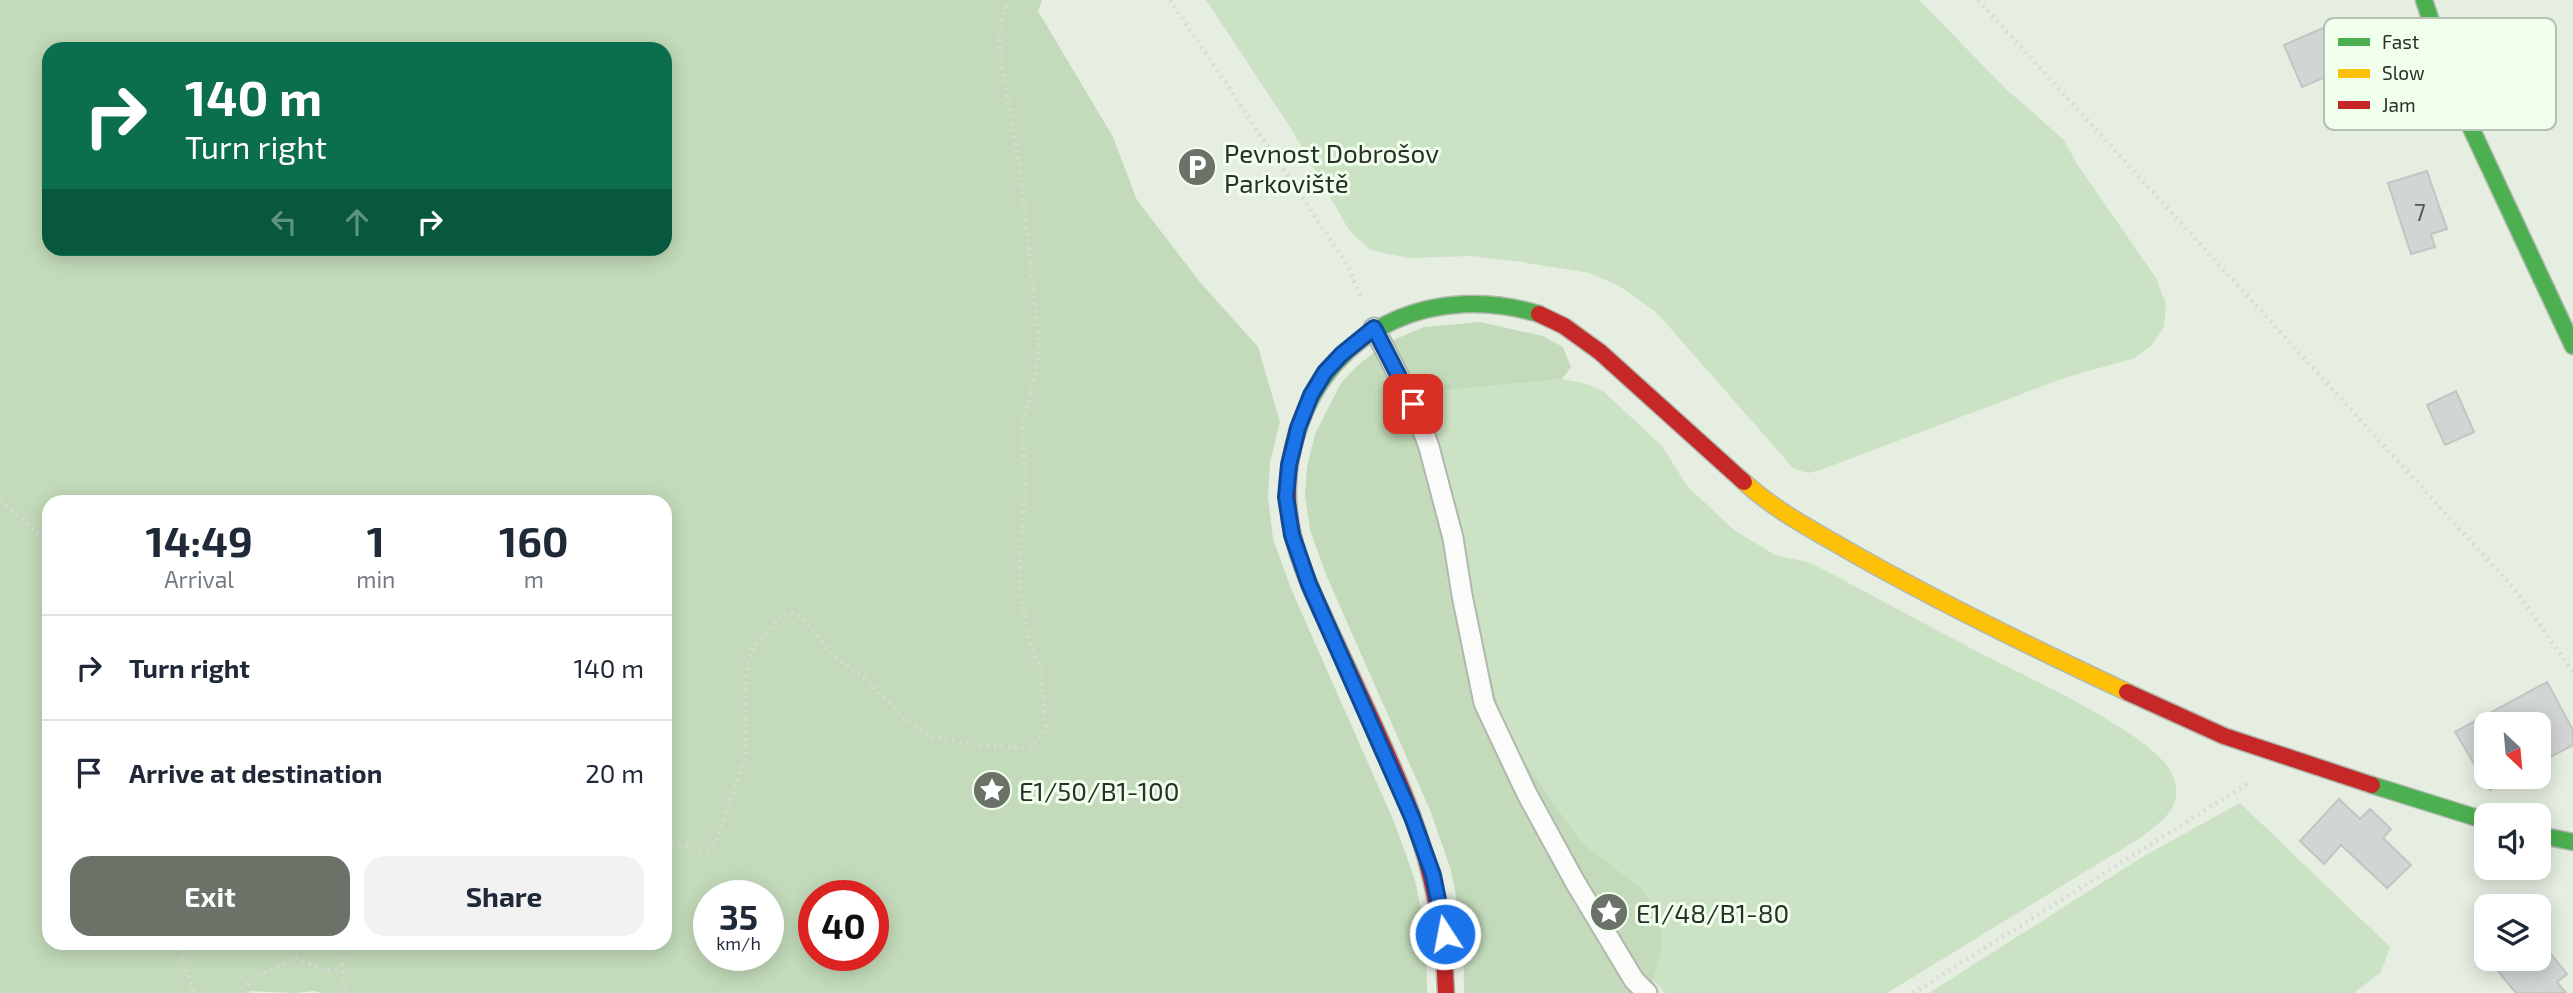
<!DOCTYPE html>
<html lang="en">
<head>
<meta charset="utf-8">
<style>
  body { margin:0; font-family:"Exo 2",sans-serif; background:#f2f2f3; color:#1f2937; height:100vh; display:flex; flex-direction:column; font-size:26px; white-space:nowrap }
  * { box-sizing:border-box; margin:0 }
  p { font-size:23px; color:#747a83 }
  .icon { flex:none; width:38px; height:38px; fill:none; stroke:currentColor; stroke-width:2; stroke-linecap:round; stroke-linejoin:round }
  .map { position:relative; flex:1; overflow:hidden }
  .panel { position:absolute; left:42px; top:495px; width:630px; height:455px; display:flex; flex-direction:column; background:#fff; border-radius:21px; box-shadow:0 4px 18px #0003 }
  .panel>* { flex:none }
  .banner { position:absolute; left:42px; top:42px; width:630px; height:214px; border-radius:21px; box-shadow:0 4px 18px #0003; background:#0b6e4f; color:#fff; overflow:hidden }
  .needle { width:46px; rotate:154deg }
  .fabs { position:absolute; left:2474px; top:712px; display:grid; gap:14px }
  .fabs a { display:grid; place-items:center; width:77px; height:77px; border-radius:14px; background:#fff; box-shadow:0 4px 18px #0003; font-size:35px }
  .speed { position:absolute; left:693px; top:880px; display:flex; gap:14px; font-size:35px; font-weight:700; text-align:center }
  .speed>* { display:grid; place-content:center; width:91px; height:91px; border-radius:50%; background:#fff; box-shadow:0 4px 18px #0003; line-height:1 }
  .speed small { font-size:18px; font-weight:400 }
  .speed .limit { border:10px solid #d22; background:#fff; color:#111 }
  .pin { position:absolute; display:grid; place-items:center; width:60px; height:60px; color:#fff; margin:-30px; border-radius:14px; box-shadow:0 4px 10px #0006 }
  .me { position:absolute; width:77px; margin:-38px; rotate:349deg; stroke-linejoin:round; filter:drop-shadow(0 0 5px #0008) }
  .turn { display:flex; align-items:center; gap:24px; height:147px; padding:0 28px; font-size:32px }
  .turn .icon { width:91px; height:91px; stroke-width:2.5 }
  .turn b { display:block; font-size:49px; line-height:60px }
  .lanes { display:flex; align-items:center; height:66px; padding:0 28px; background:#0003; justify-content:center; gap:35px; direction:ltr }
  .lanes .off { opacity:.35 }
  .eta { display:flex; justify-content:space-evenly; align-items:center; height:119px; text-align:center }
  .eta b { font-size:42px; font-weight:700; line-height:49px }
  .primary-button { display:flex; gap:14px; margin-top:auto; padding:14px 28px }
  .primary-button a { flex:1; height:80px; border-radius:21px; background:#6b7268; color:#fff; font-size:28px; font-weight:700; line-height:80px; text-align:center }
  .primary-button a+a { background:#f2f2f3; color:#1f2937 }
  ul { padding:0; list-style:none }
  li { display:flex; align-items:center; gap:21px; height:105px; padding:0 28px; border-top:2px solid #e0e1e3 }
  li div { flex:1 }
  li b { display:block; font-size:26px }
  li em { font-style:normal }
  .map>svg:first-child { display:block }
  .green { fill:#cce2c4 }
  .forest { fill:#c3dbba; fill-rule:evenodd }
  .building { fill:#d1d6d5; stroke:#c1c6c5; stroke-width:2 }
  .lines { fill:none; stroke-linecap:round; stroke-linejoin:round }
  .lane-casing { stroke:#b0b8ae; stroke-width:23 }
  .fast-casing { stroke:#b0b8ae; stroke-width:19 }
  .slow-casing { stroke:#b0b8ae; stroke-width:19 }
  .jam-casing { stroke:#b0b8ae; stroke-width:19 }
  .path { stroke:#d7dad5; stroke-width:4.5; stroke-dasharray:2 5; stroke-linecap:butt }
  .lane { stroke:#fbfcfa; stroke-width:19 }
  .fast { stroke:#4caf50; stroke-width:16 }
  .slow { stroke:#ffc107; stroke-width:16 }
  .jam { stroke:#c62828; stroke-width:16 }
  .route-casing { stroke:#114b97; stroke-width:18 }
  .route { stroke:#1a73e8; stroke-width:12 }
  .labels { text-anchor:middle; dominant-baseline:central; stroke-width:6; stroke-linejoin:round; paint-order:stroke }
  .number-label { font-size:23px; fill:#535a52 }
  .poi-label { font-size:26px; fill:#293027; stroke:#f1ffed; text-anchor:start }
  .key { fill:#f1ffed; stroke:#b5c1b2; stroke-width:2 }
  .key-label { font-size:19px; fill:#293027 }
</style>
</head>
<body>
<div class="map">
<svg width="2573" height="993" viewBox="0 0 2573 993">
  <rect width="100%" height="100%" fill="#e5eee1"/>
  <g class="green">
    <path d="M1206,0H1919L2006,89L2064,140L2077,164L2156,278L2166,304L2164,327L2152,345L2135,358L2064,378L1823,469L1808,473L1794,469L1656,312L1619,286L1590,273L1521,262L1472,256L1408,258L1370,250L1349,230L1290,127Z"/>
    <path d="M1562,379L1587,384L1604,392L1662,446L1687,486L1734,530L1775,555L1811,563C1866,592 1921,622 1976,651C2019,673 2155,734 2172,774C2186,807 2162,821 2140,838L1887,993H1665L1653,980L1662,949L1660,913L1640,887L1582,843L1521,756L1502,719L1474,610L1450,494L1435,435L1425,408L1433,396L1448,390Z"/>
    <path d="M2240,803L2390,947L2381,972L2354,993H1929L2144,856Z"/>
  </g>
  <g class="forest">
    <path d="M0,0H1042L1038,11L1113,137L1137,200L1199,281L1258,347L1280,422L1270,462L1268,497L1273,539L1292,591L1395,824L1415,880L1426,936L1427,993H321L314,991L296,993L250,991L249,993H0ZM49,49H665V248H49ZM49,502H665V943H49ZM709,896H768V956H709ZM814,896H873V956H814Z"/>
    <path d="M1480,322L1543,336L1563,347L1571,367L1562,379L1448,390L1433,396L1425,408L1435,435L1450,494L1474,610L1502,719L1521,756L1582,843L1640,887L1660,913L1662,949L1653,980L1656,993H1464L1463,932L1451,870L1430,810L1327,577L1310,530L1305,496L1307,467L1315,434L1341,383L1355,368L1384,344L1424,327Z"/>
  </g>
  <g class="building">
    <path d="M2323,28L2330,42L2339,37L2345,52L2336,56L2342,70L2302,87L2284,45Z"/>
    <path d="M2427,171L2447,229L2431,234L2435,247L2411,254L2388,183Z"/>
    <path d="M2456,391L2474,432L2445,445L2427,405Z"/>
    <path d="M2547,682L2573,730V745L2539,763V724H2487V777H2514L2490,790L2455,732Z"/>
    <path d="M2339,799L2360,819L2370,809L2391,829L2383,838L2411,865L2387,888L2341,845L2324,864L2300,841Z"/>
    <path d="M2543,944L2567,974L2557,982L2566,993H2516L2488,959H2539V947Z"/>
  </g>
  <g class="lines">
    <g class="lane-casing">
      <path id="lane" d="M1374,328L1413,404L1429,447L1453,538L1462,595L1484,703L1527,794L1575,882L1634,980L1647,993"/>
    </g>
    <g class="fast-casing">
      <g id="fast">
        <path d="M2424,0L2456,96L2573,346"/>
        <path d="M1298,430C1332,325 1437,283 1539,314"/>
        <path d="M2372,785L2487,821"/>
        <path d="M2539,835L2573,842"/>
      </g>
    </g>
    <g class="slow-casing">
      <path id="slow" d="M1744,482C1777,512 1818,533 1856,555C1944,605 2035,649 2127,692"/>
    </g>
    <g class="jam-casing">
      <g id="jam">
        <path d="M1539,314L1564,326L1600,352L1744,482"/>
        <path d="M1298,430C1270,514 1304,574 1338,647C1363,702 1390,756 1411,812C1433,873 1444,928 1446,993"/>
        <path d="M2127,692L2224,736L2372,785"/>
      </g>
    </g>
    <g class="path">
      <path d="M1170,0L1348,266L1361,298"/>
      <path d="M1978,0L2517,592L2573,672"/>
      <path d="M0,501L49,543"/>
      <path d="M665,843L703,849L711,848L717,838L746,754L745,695L748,661L755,645L783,614L792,613L802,618L834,656L867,680L906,720L928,736L980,745L1028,748L1037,743L1046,726L1040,669L1028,636L1020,590L1021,541L1025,490L1023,423L1035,374L1039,344L1020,168L1001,60L999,32L1008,0"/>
      <path d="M177,943L194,993"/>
      <path d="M345,943L342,968L346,993"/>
      <path d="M236,993L257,976L297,958L325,971L342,968"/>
      <path d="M1913,993L2250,782"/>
    </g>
    <use href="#lane" class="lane"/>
    <use href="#fast" class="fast"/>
    <use href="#slow" class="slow"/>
    <use href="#jam" class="jam"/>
  </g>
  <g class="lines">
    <g class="route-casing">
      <path id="route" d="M1413,404L1374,328L1342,354L1325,372L1311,395L1298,428L1289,465L1286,497L1292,535L1309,584L1412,817L1433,875L1445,934"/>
    </g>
    <use href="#route" class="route"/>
  </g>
  <defs>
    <g id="parking-disc" transform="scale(2.0125)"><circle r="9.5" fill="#6b7268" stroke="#f1ffed"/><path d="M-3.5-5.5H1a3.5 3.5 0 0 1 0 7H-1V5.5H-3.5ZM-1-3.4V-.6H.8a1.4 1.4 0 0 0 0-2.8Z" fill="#fff"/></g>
    <g id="sight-disc" transform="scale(2.0125)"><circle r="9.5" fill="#6b7268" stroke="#f1ffed"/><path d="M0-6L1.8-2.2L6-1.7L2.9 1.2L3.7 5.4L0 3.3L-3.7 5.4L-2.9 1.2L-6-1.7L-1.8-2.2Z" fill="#fff"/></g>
  </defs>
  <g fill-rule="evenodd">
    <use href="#parking-disc" x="1197" y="167"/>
    <use href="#sight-disc" x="992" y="790"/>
    <use href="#sight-disc" x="1609" y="912"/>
  </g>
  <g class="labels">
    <g class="number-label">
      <text x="2420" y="212">7</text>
    </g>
    <g class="poi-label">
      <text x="1224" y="152">Pevnost Dobrošov<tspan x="1224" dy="30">Parkoviště</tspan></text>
      <text x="1019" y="790">E1/50/B1-100</text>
      <text x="1636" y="912">E1/48/B1-80</text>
    </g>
  </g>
  <rect x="2324" y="18" width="232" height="112" rx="10" class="key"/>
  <rect x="2338" y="38" width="32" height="8" fill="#4caf50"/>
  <rect x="2338" y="69" width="32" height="9" fill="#ffc107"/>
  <rect x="2338" y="101" width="32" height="8" fill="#c62828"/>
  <g class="key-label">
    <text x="2382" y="49">Fast</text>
    <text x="2382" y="80">Slow</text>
    <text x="2382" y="112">Jam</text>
  </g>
</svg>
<div class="fabs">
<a><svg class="needle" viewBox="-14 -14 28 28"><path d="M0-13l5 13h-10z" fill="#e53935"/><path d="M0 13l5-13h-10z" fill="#747a83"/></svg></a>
<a><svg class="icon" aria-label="sound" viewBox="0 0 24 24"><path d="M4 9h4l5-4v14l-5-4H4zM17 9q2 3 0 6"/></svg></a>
<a><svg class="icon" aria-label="layers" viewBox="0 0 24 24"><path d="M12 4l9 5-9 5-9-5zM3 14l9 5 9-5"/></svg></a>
</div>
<div class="speed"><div>35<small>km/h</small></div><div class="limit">40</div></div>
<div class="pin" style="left:1413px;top:404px;background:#d93025"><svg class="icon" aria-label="arrive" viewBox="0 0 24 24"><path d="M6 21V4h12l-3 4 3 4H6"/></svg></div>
<svg class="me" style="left:1445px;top:934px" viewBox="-20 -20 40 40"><circle r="17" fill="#1a73e8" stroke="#fff" stroke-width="3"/><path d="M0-11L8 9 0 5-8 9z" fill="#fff"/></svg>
<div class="banner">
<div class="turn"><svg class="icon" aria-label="right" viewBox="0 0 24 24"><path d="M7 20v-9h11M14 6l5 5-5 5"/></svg><div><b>140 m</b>Turn right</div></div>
<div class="lanes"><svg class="icon off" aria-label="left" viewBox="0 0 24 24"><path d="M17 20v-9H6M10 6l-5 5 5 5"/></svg><svg class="icon off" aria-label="ahead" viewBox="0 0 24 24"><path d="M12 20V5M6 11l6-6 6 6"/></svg><svg class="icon" aria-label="right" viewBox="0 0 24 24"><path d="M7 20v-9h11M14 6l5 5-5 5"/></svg></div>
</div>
<section class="panel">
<div class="eta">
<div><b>14:49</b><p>Arrival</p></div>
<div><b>1</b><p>min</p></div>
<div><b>160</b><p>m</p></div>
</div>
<ul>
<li><svg class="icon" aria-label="right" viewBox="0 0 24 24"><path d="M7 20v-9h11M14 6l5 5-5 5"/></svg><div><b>Turn right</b></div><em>140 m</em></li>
<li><svg class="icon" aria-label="arrive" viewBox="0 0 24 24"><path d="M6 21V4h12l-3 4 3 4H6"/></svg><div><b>Arrive at destination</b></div><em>20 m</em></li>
</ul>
<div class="primary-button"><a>Exit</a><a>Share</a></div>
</section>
</div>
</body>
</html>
